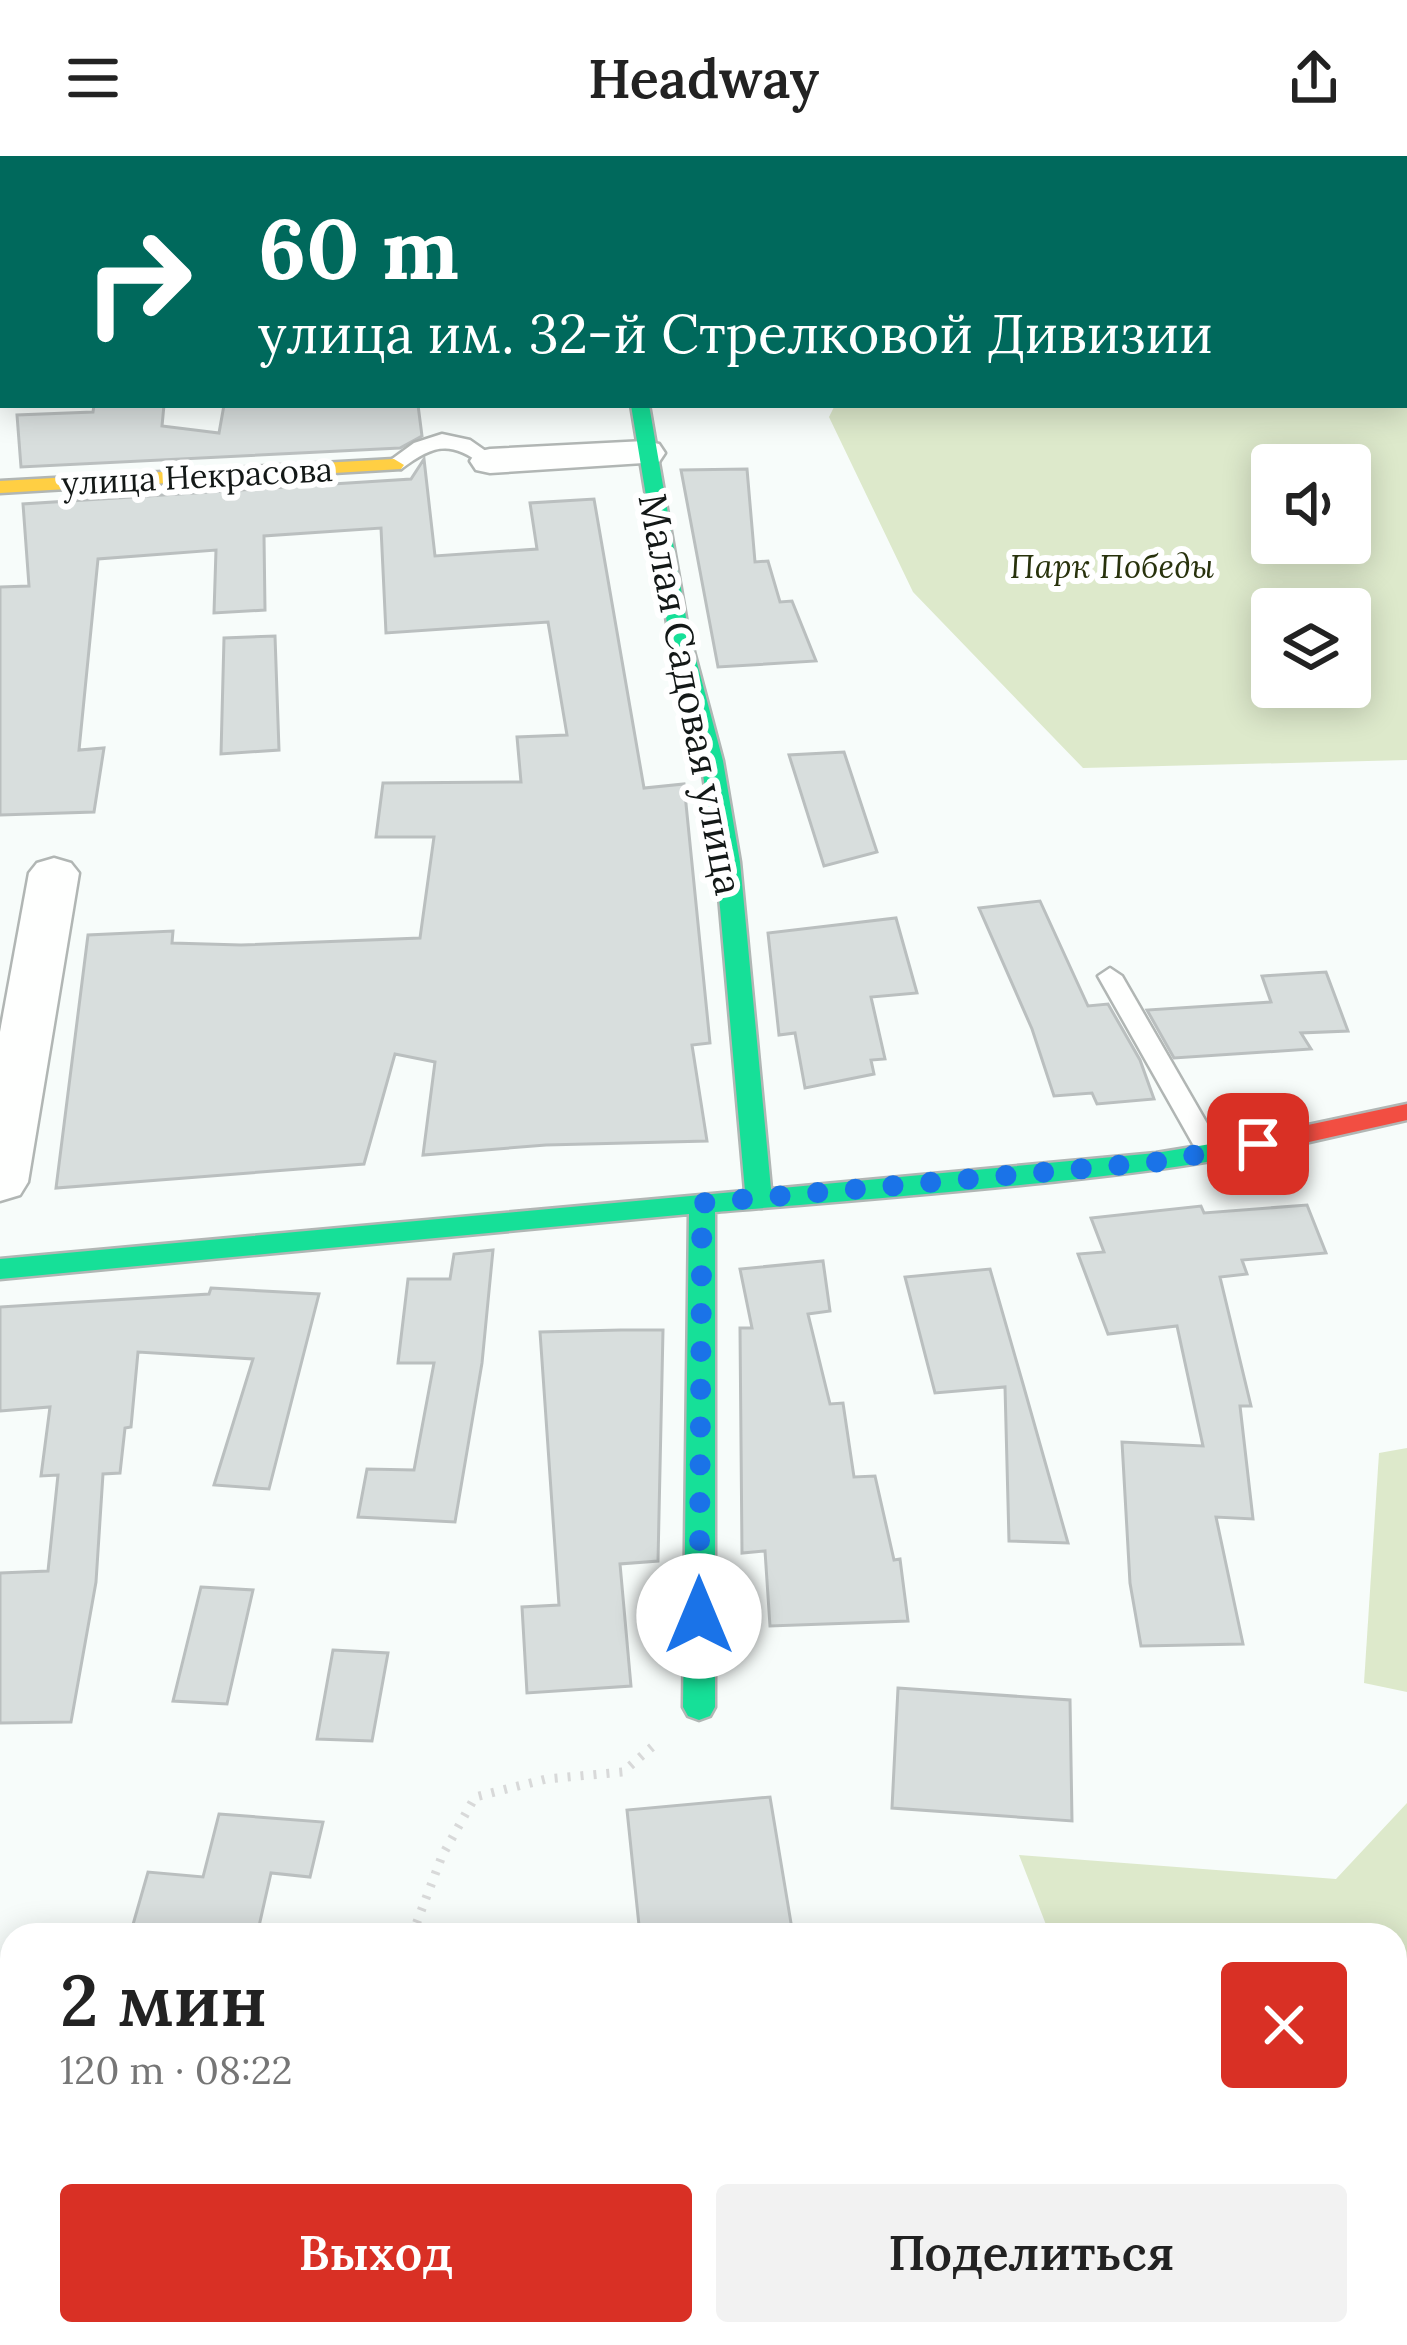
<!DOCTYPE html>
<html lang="ru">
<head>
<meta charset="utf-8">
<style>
  body { margin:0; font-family:Lora,serif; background:#f2f2f2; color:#222; height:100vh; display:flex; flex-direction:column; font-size:45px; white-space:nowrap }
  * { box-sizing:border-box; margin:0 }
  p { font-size:39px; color:#767676 }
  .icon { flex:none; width:66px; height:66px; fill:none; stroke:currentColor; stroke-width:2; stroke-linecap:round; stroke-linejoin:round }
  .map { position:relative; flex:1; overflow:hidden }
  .panel { position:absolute; left:0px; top:1767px; width:1407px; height:423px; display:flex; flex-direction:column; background:#fff; border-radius:36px 36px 0 0; box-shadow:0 6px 30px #0003 }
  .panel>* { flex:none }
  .hud { position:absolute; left:0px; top:0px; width:1407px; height:252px; box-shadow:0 6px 30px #0003; background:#00695c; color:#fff; overflow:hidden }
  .fabs { position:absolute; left:1251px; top:288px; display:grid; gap:24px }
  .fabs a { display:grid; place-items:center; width:120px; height:120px; border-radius:12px; background:#fff; box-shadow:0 6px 30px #0003; font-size:60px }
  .pin { position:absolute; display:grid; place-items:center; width:102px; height:102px; color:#fff; margin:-51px; border-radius:24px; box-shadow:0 6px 18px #0006 }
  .me { position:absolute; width:132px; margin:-66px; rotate:0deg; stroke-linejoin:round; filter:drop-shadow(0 0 9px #0008) }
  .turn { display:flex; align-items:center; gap:42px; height:252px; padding:0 60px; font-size:54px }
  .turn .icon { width:156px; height:156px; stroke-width:2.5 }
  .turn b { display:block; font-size:84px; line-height:102px }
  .round { display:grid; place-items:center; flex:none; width:126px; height:126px; border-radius:12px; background:#f2f2f2 }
  .summary { display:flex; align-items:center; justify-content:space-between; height:204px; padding:0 60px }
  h1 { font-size:72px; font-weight:600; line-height:90px }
  .action { display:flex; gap:24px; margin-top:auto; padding:24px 60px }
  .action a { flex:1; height:138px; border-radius:12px; background:#d93025; color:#fff; font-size:48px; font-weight:600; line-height:138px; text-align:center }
  .action a+a { background:#f2f2f2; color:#222 }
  header { display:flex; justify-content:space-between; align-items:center; height:156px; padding:0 60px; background:#fff; font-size:54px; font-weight:600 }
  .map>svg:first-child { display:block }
  .green { fill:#dde9cb; fill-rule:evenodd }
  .building { fill:#d8dedd; stroke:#babfbf; stroke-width:3 }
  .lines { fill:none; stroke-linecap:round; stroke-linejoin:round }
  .lane-casing { stroke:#b1b6b4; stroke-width:5 }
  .street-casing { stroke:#b1b6b4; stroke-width:5 }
  .fast-casing { stroke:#b1b6b4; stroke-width:5 }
  .slow-casing { stroke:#b1b6b4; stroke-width:5 }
  .jam-casing { stroke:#b1b6b4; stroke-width:5 }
  .path { stroke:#d8d9d9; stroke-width:9; stroke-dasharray:3 10; stroke-linecap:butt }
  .lane { fill:#fefffe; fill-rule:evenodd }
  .street { fill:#fefffe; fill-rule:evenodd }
  .fast { fill:#16e098; fill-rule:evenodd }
  .slow { fill:#ffcf43; fill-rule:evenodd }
  .jam { fill:#f24e42; fill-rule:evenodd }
  .route { stroke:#1a73e8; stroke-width:21; stroke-dasharray:0 37.8 }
  .labels { text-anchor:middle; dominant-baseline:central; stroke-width:12; stroke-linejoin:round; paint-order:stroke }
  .far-street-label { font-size:33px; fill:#131817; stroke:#fff }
  .far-park-label { font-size:33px; font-style:italic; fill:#28320c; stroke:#fff }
  .street-label { font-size:39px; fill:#131817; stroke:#fff }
</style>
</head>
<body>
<header><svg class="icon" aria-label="menu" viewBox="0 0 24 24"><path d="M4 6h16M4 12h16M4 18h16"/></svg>Headway<svg class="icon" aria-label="share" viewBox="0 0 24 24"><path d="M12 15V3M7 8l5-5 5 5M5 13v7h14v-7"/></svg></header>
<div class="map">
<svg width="1407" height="2189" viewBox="0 0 1407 2189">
  <rect width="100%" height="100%" fill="#f7fcfa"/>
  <g class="green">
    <path d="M926,0H1407V604L1083,612L913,436L829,261L835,249H1404V3H921ZM1350,309V387H1272V309ZM1272,453H1350V531H1272Z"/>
    <path d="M1407,1292V1536L1364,1527L1379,1297Z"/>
    <path d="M1407,1647V2189H919L930,2178H1395V1779H1050L1019,1699L1336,1723Z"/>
  </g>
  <g class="building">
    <path d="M94,249H164L162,270L219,277L224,249H418L422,280L400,292L21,311L17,259L93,256Z"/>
    <path d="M424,303L435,400L537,393L530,347L594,343L644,632L684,628L710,887L692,889L707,985L546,989L423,999L435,906L395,898L364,1008L56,1032L88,779L173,775L172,787L241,789L420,782L434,681H376L383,627L521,626L517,581L567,579L548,466L386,477L381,372L264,380L265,454L214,457L216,394L98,403L79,594L104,592L94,656L0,659V431L29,430L23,348L411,323Z"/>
    <path d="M747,313L755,406L768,405L780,446L792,445L816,505L718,511L681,314Z"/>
    <path d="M275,480L279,594L221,598L224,482Z"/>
    <path d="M844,596L877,696L824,710L789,599Z"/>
    <path d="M1040,745L1088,850L1108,848L1140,904L1154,943L1097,948L1092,937L1054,940L1032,873L979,752Z"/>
    <path d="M896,762L917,837L871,841L885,903L871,904L874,918L805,932L795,877L779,879L768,777Z"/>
    <path d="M1326,816L1348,875L1301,877L1311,893L1174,902L1147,854L1271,846L1262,820Z"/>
    <path d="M1307,1049L1326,1097L1242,1104L1247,1118L1220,1121L1251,1250H1240L1253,1363L1216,1361L1243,1488L1141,1490L1130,1427L1122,1286L1203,1290L1177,1170L1108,1178L1078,1098L1104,1096L1091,1062L1201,1050L1204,1057Z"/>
    <path d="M493,1094L482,1207L455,1366L358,1361L367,1313L414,1314L434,1207H398L408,1123H450L454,1098Z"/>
    <path d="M823,1105L830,1155L808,1158L830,1248L843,1247L854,1321L875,1320L894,1404L900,1403L908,1465L770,1470L765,1395L742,1397L740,1172H752L740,1113Z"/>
    <path d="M990,1113L1023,1228L1068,1387L1009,1385L1005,1231L935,1237L905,1121Z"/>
    <path d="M211,1132L319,1138L269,1333L214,1329L253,1203L138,1196L131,1271L125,1272L120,1317L103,1318L96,1426L71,1566L0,1567V1417L48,1415L58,1319L41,1320L50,1251L0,1255V1151L209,1138Z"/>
    <path d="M621,1174H663L658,1405L620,1408L631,1530L527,1537L522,1451L559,1449L540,1176Z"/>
    <path d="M201,1431L253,1434L227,1548L173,1545Z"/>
    <path d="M333,1494L388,1497L372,1585L317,1583Z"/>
    <path d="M898,1532L1070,1544L1072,1665L892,1652Z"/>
    <path d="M770,1641L793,1779H640L627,1654Z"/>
    <path d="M219,1658L323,1666L310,1721L271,1717L257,1779H130L148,1716L203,1721Z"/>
  </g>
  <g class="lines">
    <g class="lane-casing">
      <g id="lane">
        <path d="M442,278L470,284L500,305L483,309C450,284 433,289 401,313L384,309L414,287Z"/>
        <path d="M1110,812L1122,820L1224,997L1220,1003H1202L1198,997L1098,820Z"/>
      </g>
    </g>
    <g class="street-casing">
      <g id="street">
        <rect x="600" y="0" width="34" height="3"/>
        <rect x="0" y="95" width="3" height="22"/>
        <path d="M645,285L659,288L665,297L659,306L490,317L476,314L470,305L476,296L490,293Z"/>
        <path d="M54,702L71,707L79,717L28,1026L20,1039L0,1045V876L29,717L37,707Z"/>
      </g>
    </g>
    <g class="fast-casing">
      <path id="fast" d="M631,249H649L688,473L723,605L740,706L771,1033L1156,997L1247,982L1260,991C1239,1016 782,1050 715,1056V1551L710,1560L699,1564L688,1560L683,1551L689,1058L0,1123V1103L745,1035L716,706L701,605L668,473Z"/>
    </g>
    <g class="slow-casing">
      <path id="slow" d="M394,303L404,309L401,313L0,337V325Z"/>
    </g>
    <g class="jam-casing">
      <path id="jam" d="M1407,948V964L1247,1000L1234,991L1247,982Z"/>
    </g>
    <g class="path">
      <path d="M412,1779L442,1700L475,1641L546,1623L623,1616L652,1591"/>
      <path d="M318,2189L321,2178"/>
    </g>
    <use href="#lane" class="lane"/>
    <use href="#street" class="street"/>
    <use href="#fast" class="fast"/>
    <use href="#slow" class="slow"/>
    <use href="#jam" class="jam"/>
  </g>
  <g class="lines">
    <path class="route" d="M699,1460L702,1047L1156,1006L1258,988"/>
  </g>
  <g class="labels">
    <g class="far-street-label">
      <text transform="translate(197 320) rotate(-3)">улица Некрасова</text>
    </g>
    <g class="far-park-label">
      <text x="1112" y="410">Парк Победы</text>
    </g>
    <g class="street-label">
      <text transform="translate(691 538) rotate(79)">Малая Садовая улица</text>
    </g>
  </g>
</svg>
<div class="fabs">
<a><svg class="icon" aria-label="sound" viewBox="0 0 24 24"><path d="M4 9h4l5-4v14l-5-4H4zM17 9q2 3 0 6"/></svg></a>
<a><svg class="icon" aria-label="layers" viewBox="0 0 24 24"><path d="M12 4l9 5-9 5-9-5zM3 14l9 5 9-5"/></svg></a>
</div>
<div class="pin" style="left:1258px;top:988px;background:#d93025"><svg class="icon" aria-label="arrive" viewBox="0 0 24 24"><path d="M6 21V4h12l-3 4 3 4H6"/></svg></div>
<svg class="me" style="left:699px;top:1460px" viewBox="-20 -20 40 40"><circle r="19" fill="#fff"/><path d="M0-13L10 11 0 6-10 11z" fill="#1a73e8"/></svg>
<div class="hud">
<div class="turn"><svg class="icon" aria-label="right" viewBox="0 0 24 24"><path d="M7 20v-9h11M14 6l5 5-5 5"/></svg><div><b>60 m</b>улица им. 32-й Стрелковой Дивизии</div></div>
</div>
<section class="panel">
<div class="summary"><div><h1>2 мин</h1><p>120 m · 08:22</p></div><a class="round" style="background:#d93025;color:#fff"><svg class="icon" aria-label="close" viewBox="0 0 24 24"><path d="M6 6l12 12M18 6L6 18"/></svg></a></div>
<div class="action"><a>Выход</a><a>Поделиться</a></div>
</section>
</div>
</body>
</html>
